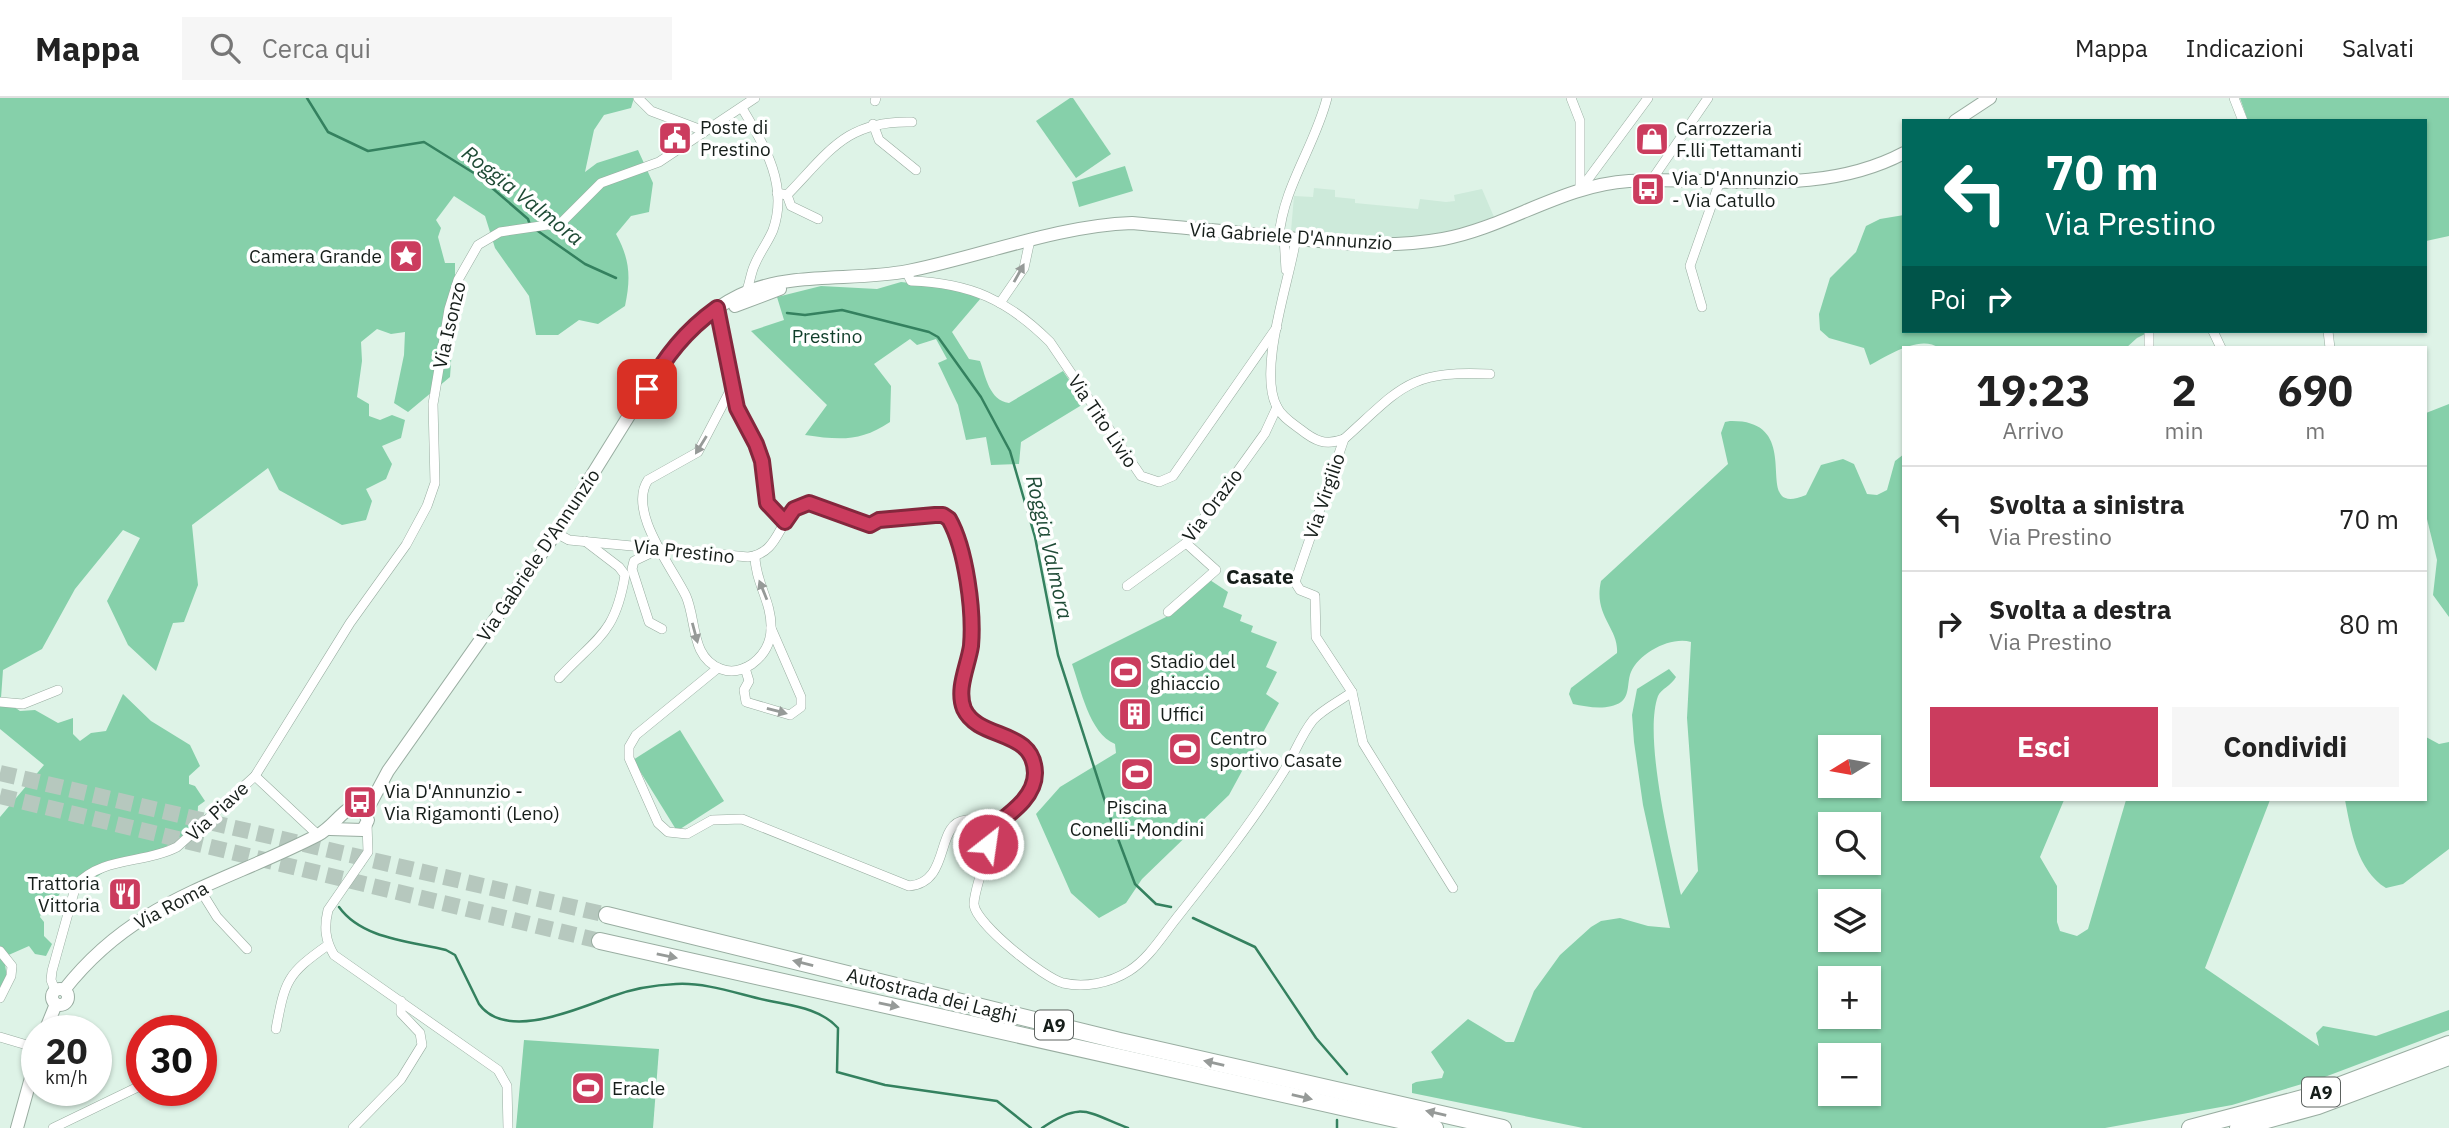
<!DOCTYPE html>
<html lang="it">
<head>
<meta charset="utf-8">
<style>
  body { margin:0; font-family:"IBM Plex Sans",sans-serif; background:#f6f6f6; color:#222; height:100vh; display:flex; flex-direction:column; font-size:26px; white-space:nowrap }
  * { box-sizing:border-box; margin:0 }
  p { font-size:23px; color:#767676 }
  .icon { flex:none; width:38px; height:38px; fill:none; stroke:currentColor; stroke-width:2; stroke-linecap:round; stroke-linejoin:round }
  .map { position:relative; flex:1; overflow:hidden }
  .drawer { position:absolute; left:1902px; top:248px; width:525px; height:455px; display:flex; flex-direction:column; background:#fff; border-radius:0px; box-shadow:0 2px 5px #0004 }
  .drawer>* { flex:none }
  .top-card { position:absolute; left:1902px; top:21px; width:525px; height:214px; border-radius:0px; box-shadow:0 2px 5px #0004; background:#00695c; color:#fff; overflow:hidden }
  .needle { width:46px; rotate:259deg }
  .fabs { position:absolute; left:1818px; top:637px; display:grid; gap:14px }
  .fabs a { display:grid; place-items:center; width:63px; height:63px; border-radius:0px; background:#fff; box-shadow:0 2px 5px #0004; font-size:35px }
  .speed { position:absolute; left:21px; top:917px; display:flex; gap:14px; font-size:35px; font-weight:700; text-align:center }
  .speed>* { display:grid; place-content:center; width:91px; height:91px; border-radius:50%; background:#fff; box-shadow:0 2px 5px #0004; line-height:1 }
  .speed small { font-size:18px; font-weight:400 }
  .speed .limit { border:10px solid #d22; background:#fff; color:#111 }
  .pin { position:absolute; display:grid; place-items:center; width:60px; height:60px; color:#fff; margin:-30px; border-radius:14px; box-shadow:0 4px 10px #0006 }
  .me { position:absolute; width:77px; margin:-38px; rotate:30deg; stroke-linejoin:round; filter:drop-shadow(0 0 5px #0008) }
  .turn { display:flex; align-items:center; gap:24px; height:147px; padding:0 28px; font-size:32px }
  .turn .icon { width:91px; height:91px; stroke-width:2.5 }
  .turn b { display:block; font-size:49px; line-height:60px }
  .then { display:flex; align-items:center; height:66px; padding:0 28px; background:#0003; gap:14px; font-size:26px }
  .eta { display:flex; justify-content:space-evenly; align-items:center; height:119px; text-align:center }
  .eta b { font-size:42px; font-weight:700; line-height:49px }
  .button { display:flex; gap:14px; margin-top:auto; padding:14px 28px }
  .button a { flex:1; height:80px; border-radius:0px; background:#cb3c5e; color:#fff; font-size:28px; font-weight:700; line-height:80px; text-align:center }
  .button a+a { background:#f6f6f6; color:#222 }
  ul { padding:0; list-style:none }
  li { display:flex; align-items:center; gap:21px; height:105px; padding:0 28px; border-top:2px solid #e0e0e0 }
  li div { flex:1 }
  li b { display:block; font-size:26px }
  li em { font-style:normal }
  header { display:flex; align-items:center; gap:42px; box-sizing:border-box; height:98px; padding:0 35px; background:#fff; border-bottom:2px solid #e0e0e0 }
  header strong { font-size:33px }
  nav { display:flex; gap:38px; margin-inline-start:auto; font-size:24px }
  .search { width:490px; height:63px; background:#f6f6f6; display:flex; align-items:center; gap:18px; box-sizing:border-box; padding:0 24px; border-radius:0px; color:#767676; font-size:26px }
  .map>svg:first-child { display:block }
  .built { fill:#cdeada }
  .green { fill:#86d0aa; fill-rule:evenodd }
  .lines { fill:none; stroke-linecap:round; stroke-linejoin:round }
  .stream { stroke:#34815f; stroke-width:2.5 }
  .highway-tunnel { stroke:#b6c8be; stroke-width:16; stroke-dasharray:16 8; stroke-linecap:butt }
  .street-casing { stroke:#99ada1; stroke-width:10 }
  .secondary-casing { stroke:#99ada1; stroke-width:14 }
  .highway-casing { stroke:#99ada1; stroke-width:18 }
  .street { stroke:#fff; stroke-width:9 }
  .secondary { stroke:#fff; stroke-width:12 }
  .highway { stroke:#fff; stroke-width:16 }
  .oneway { fill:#969a98 }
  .route-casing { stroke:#84273d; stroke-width:18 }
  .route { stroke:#cb3c5e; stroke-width:12 }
  .labels { text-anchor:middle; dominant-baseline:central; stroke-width:7; stroke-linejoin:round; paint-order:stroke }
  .shield { fill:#fff; stroke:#5c625f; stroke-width:2 }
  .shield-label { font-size:18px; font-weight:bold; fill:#161e1a }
  .poi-label { font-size:19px; fill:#161e1a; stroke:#fff; text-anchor:start }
  .street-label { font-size:19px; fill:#161e1a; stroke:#fff }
  .park-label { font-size:19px; fill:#103e2a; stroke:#fff }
  .water-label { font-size:21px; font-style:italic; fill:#1f4b36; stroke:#fff }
  .neighbourhood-label { font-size:21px; font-weight:bold; fill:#161e1a; stroke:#fff }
</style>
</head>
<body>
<header>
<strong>Mappa</strong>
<div class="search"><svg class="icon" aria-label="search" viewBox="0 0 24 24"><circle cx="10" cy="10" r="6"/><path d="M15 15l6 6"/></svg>Cerca qui</div>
<nav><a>Mappa</a><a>Indicazioni</a><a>Salvati</a></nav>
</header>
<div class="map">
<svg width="2449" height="1030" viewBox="0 0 2449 1030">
  <rect width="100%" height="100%" fill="#def3e7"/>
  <path class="built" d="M1314,90L1335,92V99L1355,101V105L1418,111L1420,101L1446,104L1455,103L1454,97L1482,91L1494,119L1451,134L1419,140H1372L1291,133L1294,98L1313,99Z"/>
  <g class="green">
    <path d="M0,0H634L631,10L604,17L594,32L585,74L597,65L638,52L653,85L649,114L631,118L616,136C630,161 631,180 625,208L598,226L579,222L558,237H536L529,198L495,150L485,118L454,98L436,122L441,130L438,139L445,165H455V208L450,279L408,314L394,305L404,257L405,234L391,236L377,231L361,244L362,263L357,299L369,306V318L380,322L392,317L405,322L401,340L382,348L392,366L386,381L366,391L372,403L366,422L342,427L279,392L268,370L192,427L198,487L184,524L173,525L156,573L128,547L107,503L140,440L123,432L75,491L42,551L3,572L1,600L20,613L35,612L58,625L73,620V636L80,643L91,635L106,633L123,596L151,623L190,647L200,668L189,678V686L195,688L205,703L198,708L197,728L161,752L113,768L86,786L61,794L52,807L43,810L40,819L44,824V838L52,846L46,858L35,856L29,848L4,859L7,880L0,893V719L44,667L0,631Z"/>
    <path d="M1070,0H1073L1111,56L1076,80L1036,23Z"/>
    <path d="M2240,0H2449V138L2426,143V23H2248Z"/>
    <path d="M1125,68L1133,93L1079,109L1072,84Z"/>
    <path d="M1904,117V233H2151L2137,240L2126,250H1939C1920,236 1887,258 1870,267L1864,250L1829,240L1820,232L1819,216L1830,180L1856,154L1866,128L1880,121Z"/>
    <path d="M901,184L949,189L981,200L952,234L969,261L980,263C986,279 989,302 1009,305L1063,273L1085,305L1021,344L1019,366L991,367L986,339L966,342L958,307L938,265L947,261L936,241L917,247L910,241L874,266L891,288L890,324C860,344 840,342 805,337L827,307L751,233L784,222L777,199L821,188L877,191Z"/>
    <path d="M2449,306V519L2433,497L2437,462L2426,417V315Z"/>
    <path d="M1730,323C1811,321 1746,422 1806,397L1821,367L1843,361L1854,366L1867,396L1877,397L1887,392L1895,363L1904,356V702H2064L2040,759L2057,788V824L2060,833L2077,838L2088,831L2126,702H2270L2205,870L2319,948L2316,935L2323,928L2376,938L2449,912V932L2322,980L2232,1007L2105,1030H1583L1412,995V986L1416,984L1442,980L1444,974L1431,954L1468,921L1506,944H1514L1534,893L1560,857L1591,829L1601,823L1620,820L1648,828L1670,830L1643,707L1634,644L1632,617L1637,591L1669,571L1676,579C1672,587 1661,591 1658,598C1643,639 1671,753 1681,797L1698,773L1687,620L1691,544C1671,538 1639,555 1631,574C1627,583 1630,598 1621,604C1608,613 1587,609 1573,606L1569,596L1571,590L1617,555C1619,530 1593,518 1601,483L1728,366L1721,335L1725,324ZM1830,649H1869V688H1830ZM1830,726H1869V765H1830ZM1830,803H1869V842H1830ZM1830,880H1869V919H1830ZM1830,957H1869V996H1830Z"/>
    <path d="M1210,482L1228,494L1223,509L1242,517L1240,523L1253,528L1251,534L1277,544L1266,569L1277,574L1266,596L1279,605L1229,697L1142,781L1126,805L1099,820L1071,795L1036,716L1060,689L1116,655L1115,646C1089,635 1081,591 1072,566L1172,516Z"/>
    <path d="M680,632L724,703L677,733L633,662Z"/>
    <path d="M2426,639L2439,646L2449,644V751L2403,786L2386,790C2357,772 2351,733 2345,702H2426Z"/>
    <path d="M524,942L659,951L653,1030H516Z"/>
  </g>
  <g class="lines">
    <g class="stream">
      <path d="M307,0L328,34L368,53L424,44L477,77L528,121L530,127"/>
      <path d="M535,131L585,166L616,180"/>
      <path d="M787,215L805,217L842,212L929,234L938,239L981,299L1010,353L1035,439L1058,557L1111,722L1135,786L1156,806L1171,809"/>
      <path d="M339,809C362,841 409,843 446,852L455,857L479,906C506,944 579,910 613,898C632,891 655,887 676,886C706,884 741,897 770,903C794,908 821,911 838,930L837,974L885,987L997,1003L1031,1030"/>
      <path d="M1193,820L1255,849L1316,940L1347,976"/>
      <path d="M1042,1030C1081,1003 1087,1014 1128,1030"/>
      <path d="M1337,1030V1022"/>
    </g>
    <g class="highway-tunnel">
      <path d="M0,675L607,817"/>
      <path d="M0,698L600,843"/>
    </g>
    <g class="street-casing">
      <g id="street">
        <path d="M638,0L651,13L704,33"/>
        <path d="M1571,0L1580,23V92"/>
        <path d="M2234,0L2243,23"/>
        <path d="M875,3L876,0"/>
        <path d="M742,10C764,47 789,87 773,132C768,144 760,154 755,166C750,176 750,187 745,197"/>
        <path d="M873,26L879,42L916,72"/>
        <path d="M1651,83L1708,0"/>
        <path d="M1580,92L1648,0"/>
        <path d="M777,95L787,97C829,54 846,22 912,24"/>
        <path d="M787,97L791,108L818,121"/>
        <path d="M1279,139C1283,89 1315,48 1327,0"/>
        <path d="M1284,139L1286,172"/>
        <path d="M1296,140C1290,181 1257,272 1277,309C1282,319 1292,325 1300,331C1315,343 1325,348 1344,341L1295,484L1300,492L1315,498L1316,539L1352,594L1363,645L1453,790"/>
        <path d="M906,173L911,183C970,185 1008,202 1050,244L1141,378L1159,384L1173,378L1277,229"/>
        <path d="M1000,205L1024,170L1030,142"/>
        <path d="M1702,209L1690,168L1720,83"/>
        <path d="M717,210L737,310L756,346L762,363L767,405L785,424"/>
        <path d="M2149,233V250"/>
        <path d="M2213,233L2221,250"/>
        <path d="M2328,233L2330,250"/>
        <path d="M733,287L698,354L648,382C627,413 672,469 686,498C697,523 690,559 721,571C732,575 743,572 752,566C764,557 771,545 771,530C772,504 755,484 755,458"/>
        <path d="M1344,341C1401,290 1408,272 1490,276"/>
        <path d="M556,435L569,442L748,459C784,455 777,411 809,405L870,427L879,422L935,417H943L949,421C966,451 974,513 971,548C968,568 956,591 964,611C979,643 1034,630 1035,675C1035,702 1004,719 986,735"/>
        <path d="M657,452L634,463L632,471L649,524L662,531"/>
        <path d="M1127,488L1186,445L1265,335L1277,309"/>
        <path d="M1168,514L1216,472L1186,445"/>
        <path d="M718,570L636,637L629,649V660L658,725L668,734L687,736L712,722L742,721L909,788C952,784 934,725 966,722C1009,718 972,789 974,807C977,827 1044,880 1063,885C1085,890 1110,885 1129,873C1148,861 1161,840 1175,822C1213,774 1252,725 1284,673C1294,657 1301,637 1313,622C1323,611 1340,603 1352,594"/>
        <path d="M745,570L749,583L744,592L746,604L790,617L801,609V599L771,530"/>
        <path d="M559,580C597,539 615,537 625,477L619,469L585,443"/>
        <path d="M0,604L23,606L58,592"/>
        <path d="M255,678L318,737"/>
        <path d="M367,726L368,754L328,812C324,829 325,842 334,857L498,972L507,988L508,1030"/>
        <path d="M199,790L217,819L247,851"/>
        <path d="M0,853L12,868L11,878L0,900"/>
        <path d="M55,892L51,882L52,873L76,787C103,758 144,766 177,749L255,678L350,525L406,447L427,408L435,385L433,306L449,211L458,182L478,147L500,134L561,125L601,85L659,64L755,0"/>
        <path d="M276,931C285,882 287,876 328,847"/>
        <path d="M0,939L37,950"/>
        <path d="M53,1030L142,987"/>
        <path d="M353,1030L401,981L422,947L420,935L401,915V903"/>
      </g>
    </g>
    <g class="secondary-casing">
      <g id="secondary">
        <path d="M1955,23L1990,0"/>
        <path d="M735,208L780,191"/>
        <path d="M366,714L388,673L556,435L666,258C688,232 716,206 749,193C798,174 857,183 908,173C983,158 1055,128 1132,125C1181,130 1231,133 1280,139C1334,145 1388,151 1443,141C1507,129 1563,87 1629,83C1721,78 1819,100 1904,55"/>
        <path d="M330,731L363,732L368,722L362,711"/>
        <circle cx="60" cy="899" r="8"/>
        <path d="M64,892C135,801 221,787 318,737C331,730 339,717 350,710C357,706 363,706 370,700"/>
        <path d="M45,933L56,906"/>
        <path d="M17,1030L37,958"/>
      </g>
    </g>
    <g class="highway-casing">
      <g id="highway">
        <path d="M607,817L1120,943L1503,1030"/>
        <path d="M600,843L1435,1030"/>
        <path d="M2190,1030L2314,997L2449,946"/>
        <path d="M2238,1030L2318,1008L2449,959"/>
      </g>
    </g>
    <use href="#street" class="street"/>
    <use href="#secondary" class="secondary"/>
    <use href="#highway" class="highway"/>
  </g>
  <defs><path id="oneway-solid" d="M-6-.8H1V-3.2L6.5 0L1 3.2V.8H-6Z" transform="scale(1.75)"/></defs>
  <g class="oneway">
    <use href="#oneway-solid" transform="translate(1019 175) rotate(-61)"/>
    <use href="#oneway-solid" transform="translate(701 347) rotate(122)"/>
    <use href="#oneway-solid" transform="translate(763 492) rotate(-112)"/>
    <use href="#oneway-solid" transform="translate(695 535) rotate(75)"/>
    <use href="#oneway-solid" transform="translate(777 613) rotate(15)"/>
    <use href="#oneway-solid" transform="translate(667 858) rotate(12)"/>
    <use href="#oneway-solid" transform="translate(803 865) rotate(-166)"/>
    <use href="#oneway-solid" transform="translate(889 907) rotate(12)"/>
    <use href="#oneway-solid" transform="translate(1214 965) rotate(-167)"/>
    <use href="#oneway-solid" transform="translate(1302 999) rotate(13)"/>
    <use href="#oneway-solid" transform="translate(1436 1015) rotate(-167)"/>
  </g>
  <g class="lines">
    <g class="route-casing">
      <path id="route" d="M647,291C666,258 685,233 717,210L737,310L756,346L762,363L767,405L785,424L794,411L809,405L870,427L879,422L935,417H943L949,421C966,451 974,513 971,548C968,568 956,591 964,611C979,643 1034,630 1035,675C1035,702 1004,719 986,735L988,746"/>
    </g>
    <use href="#route" class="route"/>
  </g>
  <defs>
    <g id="civic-square" transform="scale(1.75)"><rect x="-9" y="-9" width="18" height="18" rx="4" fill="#cb3c5e" stroke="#fff"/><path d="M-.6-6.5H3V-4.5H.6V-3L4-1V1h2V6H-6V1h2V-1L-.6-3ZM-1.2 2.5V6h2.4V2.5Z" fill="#fff"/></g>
    <g id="shop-square" transform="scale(1.75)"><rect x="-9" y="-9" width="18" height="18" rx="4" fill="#cb3c5e" stroke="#fff"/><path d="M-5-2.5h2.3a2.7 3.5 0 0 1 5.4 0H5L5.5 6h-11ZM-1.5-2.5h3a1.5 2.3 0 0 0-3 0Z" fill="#fff"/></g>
    <g id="bus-square" transform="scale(1.75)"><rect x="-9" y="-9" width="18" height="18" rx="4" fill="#cb3c5e" stroke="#fff"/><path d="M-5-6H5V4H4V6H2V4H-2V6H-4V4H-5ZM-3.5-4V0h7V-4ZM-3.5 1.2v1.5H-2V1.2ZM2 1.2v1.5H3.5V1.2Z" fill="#fff"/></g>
    <g id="sight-square" transform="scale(1.75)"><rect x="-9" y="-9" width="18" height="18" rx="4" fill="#cb3c5e" stroke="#fff"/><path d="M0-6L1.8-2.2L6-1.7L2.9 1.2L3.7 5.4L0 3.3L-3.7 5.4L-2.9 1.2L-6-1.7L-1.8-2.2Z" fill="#fff"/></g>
    <g id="stadium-square" transform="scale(1.75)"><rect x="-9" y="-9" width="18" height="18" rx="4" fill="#cb3c5e" stroke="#fff"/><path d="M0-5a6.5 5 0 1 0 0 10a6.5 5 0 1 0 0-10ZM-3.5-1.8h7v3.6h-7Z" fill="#fff"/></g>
    <g id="building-square" transform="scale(1.75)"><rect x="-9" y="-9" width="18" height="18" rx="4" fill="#cb3c5e" stroke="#fff"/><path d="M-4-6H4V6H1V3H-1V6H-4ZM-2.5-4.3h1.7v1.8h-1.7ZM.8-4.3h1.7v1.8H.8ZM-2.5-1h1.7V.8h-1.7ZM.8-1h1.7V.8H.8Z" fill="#fff"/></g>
    <g id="restaurant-square" transform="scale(1.75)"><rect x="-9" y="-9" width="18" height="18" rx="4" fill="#cb3c5e" stroke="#fff"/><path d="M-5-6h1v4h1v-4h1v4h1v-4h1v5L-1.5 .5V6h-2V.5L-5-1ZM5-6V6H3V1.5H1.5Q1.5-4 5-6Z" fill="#fff"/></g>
  </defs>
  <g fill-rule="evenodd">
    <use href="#civic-square" x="675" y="40"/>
    <use href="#shop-square" x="1652" y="41"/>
    <use href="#bus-square" x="1648" y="91"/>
    <use href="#sight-square" x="406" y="158"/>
    <use href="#stadium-square" x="1126" y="574"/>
    <use href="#building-square" x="1135" y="616"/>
    <use href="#stadium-square" x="1185" y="651"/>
    <use href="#stadium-square" x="1137" y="676"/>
    <use href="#bus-square" x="360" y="704"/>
    <use href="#restaurant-square" x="125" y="796"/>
    <use href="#stadium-square" x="588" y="990"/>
  </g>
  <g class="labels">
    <g class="shield">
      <rect x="1035" y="912.5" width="38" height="29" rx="5"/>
      <rect x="2302" y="979.5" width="38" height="29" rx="5"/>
    </g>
    <g class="shield-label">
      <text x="1054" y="927">A9</text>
      <text x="2321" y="994">A9</text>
    </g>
    <g class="poi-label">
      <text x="700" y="29">Poste di<tspan x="700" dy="22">Prestino</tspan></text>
      <text x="1676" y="30">Carrozzeria<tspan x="1676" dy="22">F.lli Tettamanti</tspan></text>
      <text x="1672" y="80">Via D'Annunzio<tspan x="1672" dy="22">- Via Catullo</tspan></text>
      <text x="382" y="158" text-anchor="end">Camera Grande</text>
      <text x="1150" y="563">Stadio del<tspan x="1150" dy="22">ghiaccio</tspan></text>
      <text x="1160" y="616">Uffici</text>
      <text x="1210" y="640">Centro<tspan x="1210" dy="22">sportivo Casate</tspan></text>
      <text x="384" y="693">Via D'Annunzio -<tspan x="384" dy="22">Via Rigamonti (Leno)</tspan></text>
      <text x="1137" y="709" text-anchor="middle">Piscina<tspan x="1137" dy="22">Conelli-Mondini</tspan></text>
      <text x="100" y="785" text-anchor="end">Trattoria<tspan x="100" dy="22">Vittoria</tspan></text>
      <text x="612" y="990">Eracle</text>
    </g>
    <g class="street-label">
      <text transform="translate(1291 138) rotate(4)">Via Gabriele D'Annunzio</text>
      <text transform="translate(449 227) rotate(-77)">Via Isonzo</text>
      <text transform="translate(1103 323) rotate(56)">Via Tito Livio</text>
      <text transform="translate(1324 398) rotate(-71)">Via Virgilio</text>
      <text transform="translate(1212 407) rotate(-53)">Via Orazio</text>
      <text transform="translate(684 453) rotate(6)">Via Prestino</text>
      <text transform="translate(538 457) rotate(-56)">Via Gabriele D'Annunzio</text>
      <text transform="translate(217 713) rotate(-43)">Via Piave</text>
      <text transform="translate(171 807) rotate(-28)">Via Roma</text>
      <text transform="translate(932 897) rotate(14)">Autostrada dei Laghi</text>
    </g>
    <g class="park-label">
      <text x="827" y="238">Prestino</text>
    </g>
    <g class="water-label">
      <text transform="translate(523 97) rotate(38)">Roggia Valmora</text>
      <text transform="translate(1050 449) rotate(77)">Roggia Valmora</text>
    </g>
    <g class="neighbourhood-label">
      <text x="1260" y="478">Casate</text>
    </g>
  </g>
</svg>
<div class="fabs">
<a><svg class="needle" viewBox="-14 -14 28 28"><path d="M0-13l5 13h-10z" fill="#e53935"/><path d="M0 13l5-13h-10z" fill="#767676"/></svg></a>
<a><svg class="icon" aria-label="search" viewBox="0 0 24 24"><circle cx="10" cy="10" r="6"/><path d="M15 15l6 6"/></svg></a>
<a><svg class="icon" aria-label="layers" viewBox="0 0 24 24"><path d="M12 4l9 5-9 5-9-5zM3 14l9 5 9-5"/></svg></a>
<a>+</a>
<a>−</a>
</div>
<div class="speed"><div>20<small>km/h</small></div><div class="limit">30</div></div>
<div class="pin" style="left:647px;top:291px;background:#d93025"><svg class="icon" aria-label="arrive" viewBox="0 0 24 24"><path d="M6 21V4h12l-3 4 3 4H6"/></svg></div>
<svg class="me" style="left:988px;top:746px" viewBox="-20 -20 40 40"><circle r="17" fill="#cb3c5e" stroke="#fff" stroke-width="3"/><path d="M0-11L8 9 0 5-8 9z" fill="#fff"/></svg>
<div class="top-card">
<div class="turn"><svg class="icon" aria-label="left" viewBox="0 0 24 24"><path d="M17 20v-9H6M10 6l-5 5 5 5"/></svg><div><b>70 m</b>Via Prestino</div></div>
<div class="then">Poi<svg class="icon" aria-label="right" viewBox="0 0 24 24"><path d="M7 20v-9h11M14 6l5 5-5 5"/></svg></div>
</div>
<section class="drawer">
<div class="eta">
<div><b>19:23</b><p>Arrivo</p></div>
<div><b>2</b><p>min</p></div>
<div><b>690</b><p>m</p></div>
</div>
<ul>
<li><svg class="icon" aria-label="left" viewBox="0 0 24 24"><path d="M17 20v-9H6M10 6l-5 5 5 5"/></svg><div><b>Svolta a sinistra</b><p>Via Prestino</p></div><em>70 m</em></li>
<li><svg class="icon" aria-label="right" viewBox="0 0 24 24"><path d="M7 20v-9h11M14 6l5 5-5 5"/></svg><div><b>Svolta a destra</b><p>Via Prestino</p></div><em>80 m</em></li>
</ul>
<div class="button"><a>Esci</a><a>Condividi</a></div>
</section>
</div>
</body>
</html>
